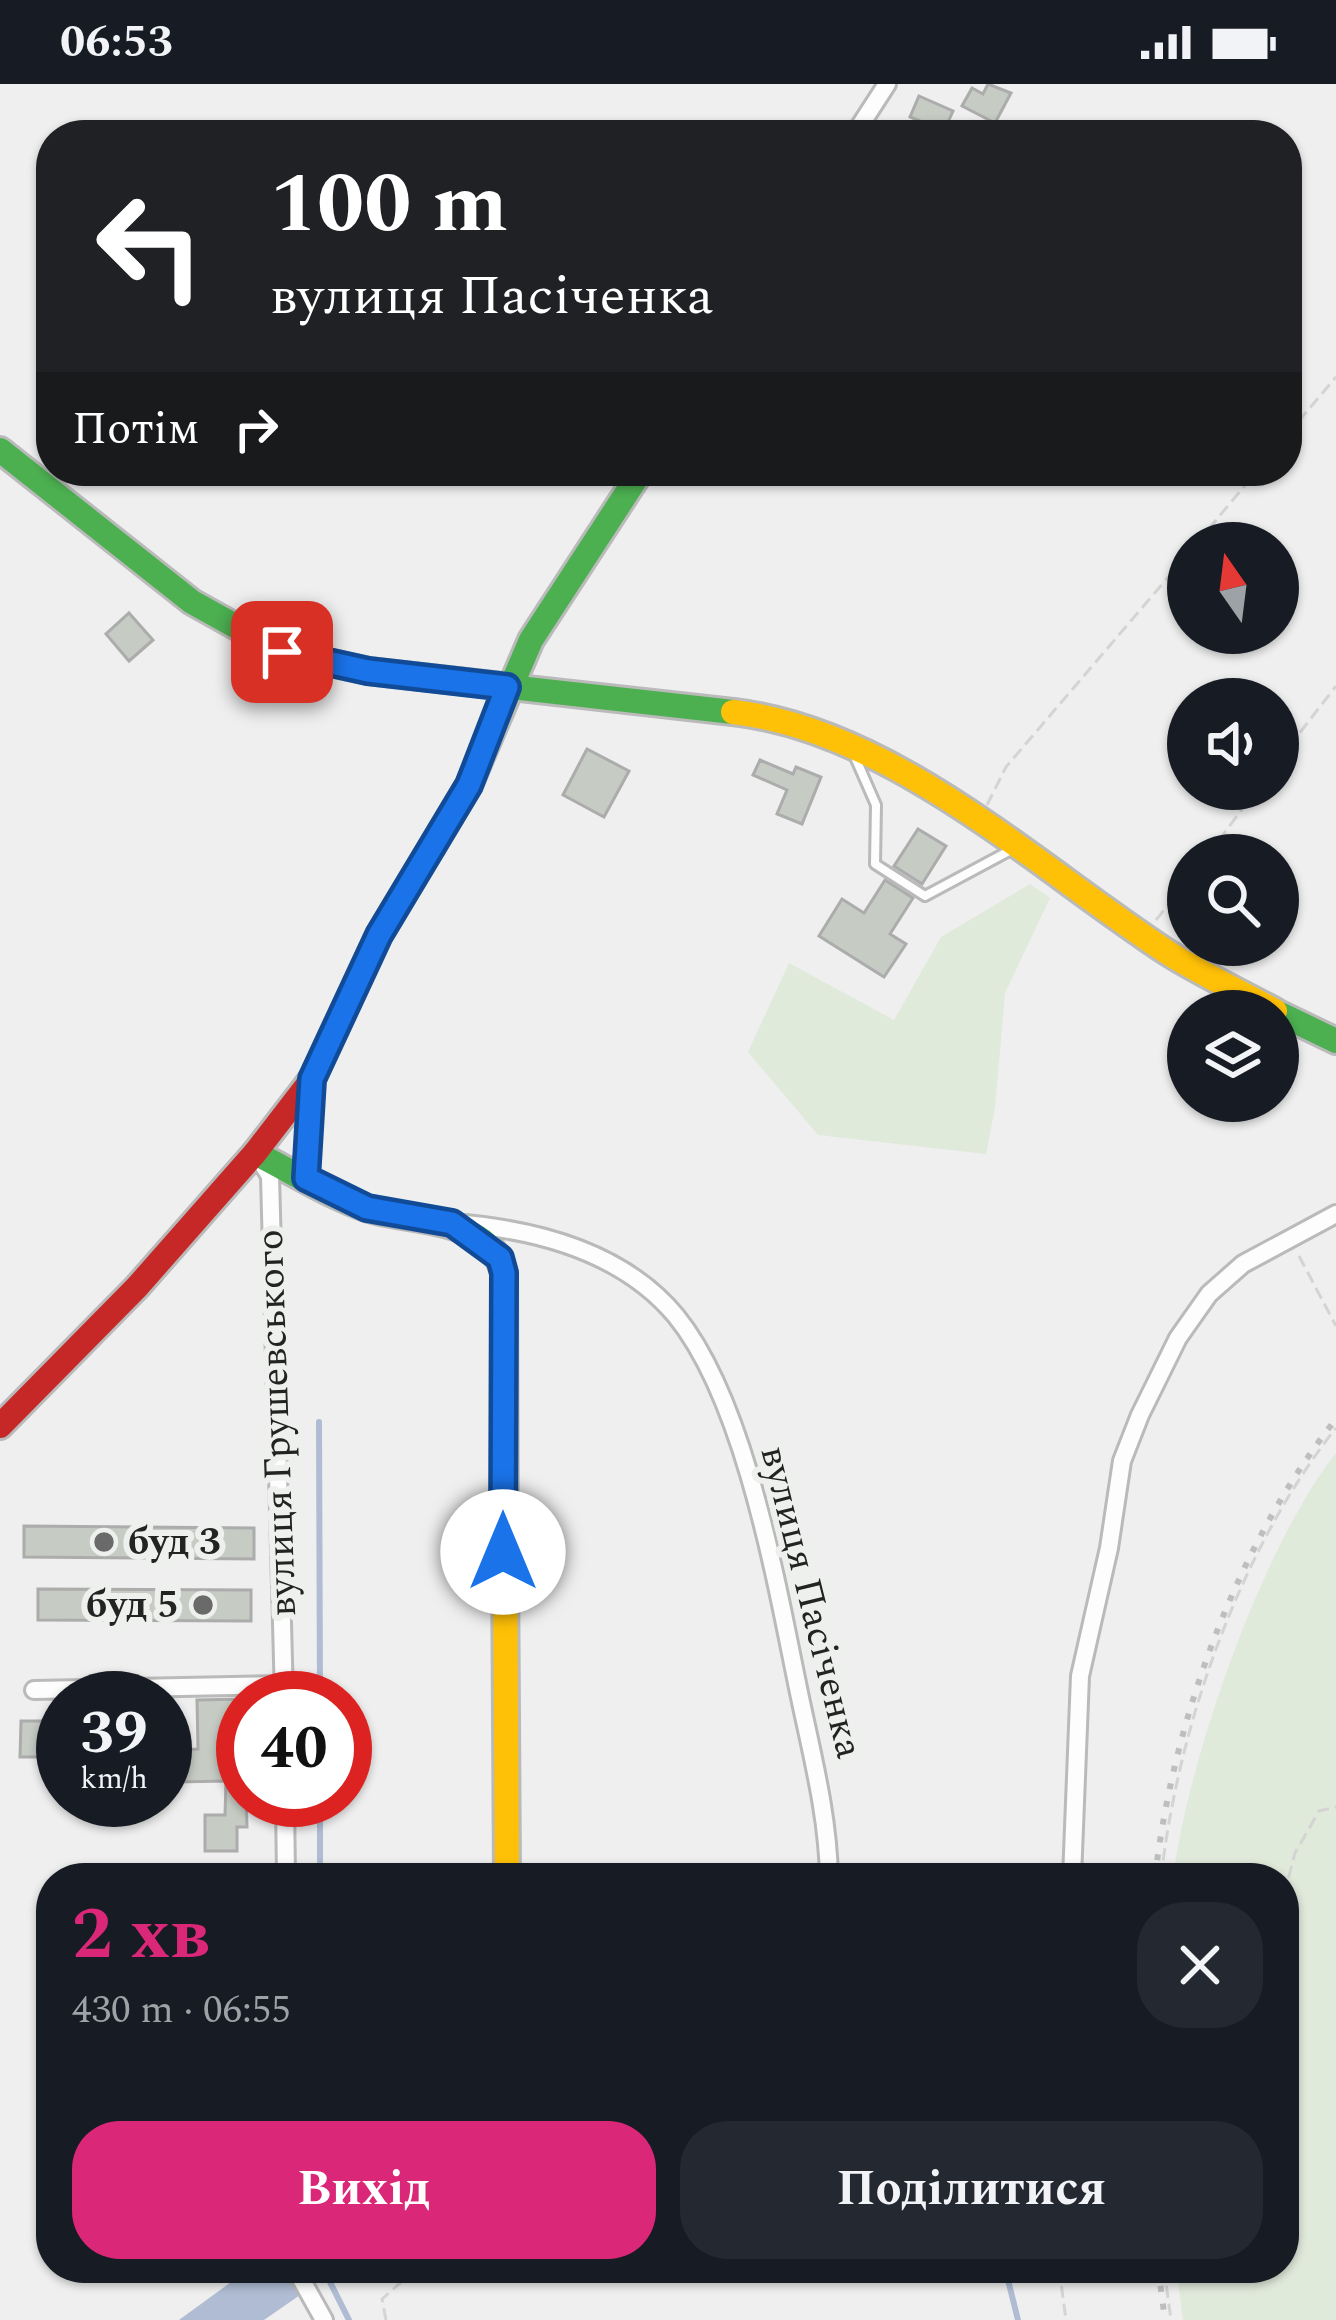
<!DOCTYPE html>
<html lang="uk">
<head>
<meta charset="utf-8">
<style>
  body { margin:0; font-family:Spectral,serif; background:#242831; color:#f1f3f6; height:100vh; display:flex; flex-direction:column; font-size:45px; white-space:nowrap }
  * { box-sizing:border-box; margin:0 }
  p { font-size:39px; color:#9ea1a6 }
  .icon { flex:none; width:66px; height:66px; fill:none; stroke:currentColor; stroke-width:2; stroke-linecap:round; stroke-linejoin:round }
  .map { position:relative; flex:1; overflow:hidden }
  .drawer { position:absolute; left:36px; top:1779px; width:1263px; height:420px; display:flex; flex-direction:column; background:#171b24; border-radius:48px; box-shadow:0 3px 9px #0004 }
  .drawer>* { flex:none }
  .hud { position:absolute; left:36px; top:36px; width:1266px; height:366px; border-radius:48px; box-shadow:0 3px 9px #0004; background:#202124; color:#fff; overflow:hidden }
  .needle { width:78px; rotate:346deg }
  .controls { position:absolute; left:1167px; top:438px; display:grid; gap:24px }
  .controls a { display:grid; place-items:center; width:132px; height:132px; border-radius:50%; background:#171b24; box-shadow:0 3px 9px #0004; font-size:60px }
  .speed { position:absolute; left:36px; top:1587px; display:flex; gap:24px; font-size:60px; font-weight:700; text-align:center }
  .speed>* { display:grid; place-content:center; width:156px; height:156px; border-radius:50%; background:#171b24; box-shadow:0 3px 9px #0004; line-height:1 }
  .speed small { font-size:30px; font-weight:400 }
  .speed .limit { border:18px solid #d22; background:#fff; color:#111 }
  .pin { position:absolute; display:grid; place-items:center; width:102px; height:102px; color:#fff; margin:-51px; border-radius:24px; box-shadow:0 6px 18px #0006 }
  .me { position:absolute; width:132px; margin:-66px; rotate:0deg; stroke-linejoin:round; filter:drop-shadow(0 0 9px #0008) }
  .turn { display:flex; align-items:center; gap:42px; height:252px; padding:0 36px; font-size:54px }
  .turn .icon { width:156px; height:156px; stroke-width:2.5 }
  .turn b { display:block; font-size:84px; line-height:102px }
  .then { display:flex; align-items:center; height:114px; padding:0 36px; background:#0003; gap:24px; font-size:45px }
  .round { display:grid; place-items:center; flex:none; width:126px; height:126px; border-radius:48px; background:#242831 }
  .summary { display:flex; align-items:center; justify-content:space-between; height:204px; padding:0 36px }
  h1 { font-size:72px; font-weight:700; line-height:90px; color:#db2777 }
  .action { display:flex; gap:24px; margin-top:auto; padding:24px 36px }
  .action a { flex:1; height:138px; border-radius:48px; background:#db2777; color:#fff; font-size:48px; font-weight:700; line-height:138px; text-align:center }
  .action a+a { background:#242831; color:#f1f3f6 }
  .status { display:flex; justify-content:space-between; align-items:center; height:84px; padding:0 60px; background:#171b24; direction:ltr }
  .status svg { height:33px; fill:currentColor }
  .map>svg:first-child { display:block }
  .green { fill:#e0eadb }
  .water { fill:#afbcd3 }
  .lines { fill:none; stroke-linecap:round; stroke-linejoin:round }
  .stream { stroke:#afbcd3; stroke-width:6 }
  .building { fill:#c6cbc4; stroke:#abacab; stroke-width:3 }
  .lane-casing { stroke:#b9bab9; stroke-width:14 }
  .street-casing { stroke:#b9bab9; stroke-width:22 }
  .fast-casing { stroke:#b9bab9; stroke-width:30 }
  .slow-casing { stroke:#b9bab9; stroke-width:30 }
  .jam-casing { stroke:#b9bab9; stroke-width:30 }
  .path { stroke:#d3d4d3; stroke-width:3; stroke-dasharray:12 6; stroke-linecap:butt }
  .lane { stroke:#fcfdfc; stroke-width:8 }
  .street { stroke:#fcfdfc; stroke-width:16 }
  .fast { stroke:#4caf50; stroke-width:24 }
  .slow { stroke:#ffc107; stroke-width:24 }
  .jam { stroke:#c62828; stroke-width:24 }
  .rail { stroke:#bdbebd; stroke-width:6; stroke-dasharray:6 12; stroke-linecap:butt }
  .route-casing { stroke:#114b97; stroke-width:30 }
  .route { stroke:#1a73e8; stroke-width:21 }
  .poi-dot { fill:#696a69; stroke:#eef0ed; stroke-width:4.5 }
  .labels { text-anchor:middle; dominant-baseline:central; stroke-width:12; stroke-linejoin:round; paint-order:stroke }
  .street-label { font-size:39px; fill:#222322; stroke:#eef0ed }
  .poi-label { font-size:39px; font-weight:bold; fill:#222322; stroke:#eef0ed; text-anchor:start }
</style>
</head>
<body>
<div class="status"><b>06:53</b><svg viewBox="0 0 49 12"><path d="M0 12V9h3v3zM5 12V6h3v6zM10 12V3h3v9zM15 12V0h3v12zM26 1h20v11H26zM47 4h2v5h-2z"/></svg></div>
<div class="map">
<svg width="1336" height="2236" viewBox="0 0 1336 2236">
  <rect width="100%" height="100%" fill="#eeefee"/>
  <g class="green">
    <path d="M1030,800L1050,814L1005,909L995,1024L986,1070L818,1051L748,968L789,879L894,936L941,853Z"/>
    <path d="M1336,1369V2236H1183L1176,2184H1284V1794H1173C1188,1676 1262,1462 1336,1369Z"/>
  </g>
  <path class="water" d="M287,2184L300,2211L264,2236H179L249,2185Z"/>
  <g class="lines">
    <g class="stream">
      <path d="M319,1338L320,1614"/>
      <path d="M320,1716V1794"/>
      <path d="M323,2184L349,2236"/>
      <path d="M1008,2196L1018,2236"/>
    </g>
  </g>
  <g class="building">
    <path d="M988,0L1011,9L995,39L962,22L972,4L983,10Z"/>
    <path d="M919,12L953,27L944,47L910,33Z"/>
    <path d="M129,529L153,556L129,577L106,550Z"/>
    <path d="M587,665L629,687L604,733L563,711Z"/>
    <path d="M760,676L793,690L796,683L821,693L802,740L777,730L787,706L753,691Z"/>
    <path d="M918,745L946,762L922,800L894,782Z"/>
    <path d="M885,796L913,814L890,850L906,860L884,893L819,852L842,815L864,829Z"/>
    <path d="M24,1442L254,1444V1475L24,1473Z"/>
    <path d="M38,1505L251,1506V1537L38,1536Z"/>
    <path d="M243,1615L247,1743H237V1767H205V1731H225L226,1697L177,1698V1666L198,1665L197,1616Z"/>
    <path d="M21,1637H63V1673H20Z"/>
  </g>
  <g class="lines">
    <g class="lane-casing">
      <path id="lane" d="M855,673L876,721L875,780L925,812L1009,767"/>
    </g>
    <g class="street-casing">
      <g id="street">
        <path d="M854,51L887,0"/>
        <path d="M258,1073L270,1092L284,1614"/>
        <path d="M306,1094L312,996"/>
        <path d="M453,1139C534,1145 622,1167 676,1232C745,1317 776,1497 798,1604C811,1667 828,1730 829,1794"/>
        <path d="M34,1606L284,1601"/>
        <path d="M285,1716L286,1794"/>
        <path d="M1072,1794L1080,1592L1109,1464L1122,1377L1140,1331L1178,1254L1209,1210L1243,1180L1336,1130"/>
        <path d="M295,2184L324,2236"/>
      </g>
    </g>
    <g class="fast-casing">
      <g id="fast">
        <path d="M0,366L192,518L282,568L368,587L733,628"/>
        <path d="M432,763L469,701L531,556L641,387"/>
        <path d="M1278,929L1336,957"/>
        <path d="M255,1069C291,1087 328,1111 366,1124C410,1139 489,1131 504,1189L505,1474"/>
      </g>
    </g>
    <g class="slow-casing">
      <g id="slow">
        <path d="M733,628C893,646 1039,785 1170,870C1204,891 1240,908 1275,927"/>
        <path d="M505,1474L507,1794"/>
      </g>
    </g>
    <g class="jam-casing">
      <path id="jam" d="M0,1342L137,1203L255,1069L312,995L379,851L432,763"/>
    </g>
    <g class="path">
      <path d="M1287,351L1336,293"/>
      <path d="M1197,459L1257,387"/>
      <path d="M1278,677L1336,602"/>
      <path d="M987,721L1006,683L1188,470"/>
      <path d="M1208,771L1257,705"/>
      <path d="M1156,836L1188,796"/>
      <path d="M1299,1172L1336,1242"/>
      <path d="M1161,1794C1178,1642 1240,1465 1336,1344"/>
      <path d="M1284,1811L1295,1769L1319,1727L1336,1723"/>
      <path d="M1059,2184L1066,2236"/>
      <path d="M1164,2184L1171,2236"/>
      <path d="M386,2236L382,2215L417,2184"/>
    </g>
    <use href="#lane" class="lane"/>
    <use href="#street" class="street"/>
    <use href="#fast" class="fast"/>
    <use href="#slow" class="slow"/>
    <use href="#jam" class="jam"/>
    <g class="rail">
      <path d="M1155,1794C1173,1636 1237,1460 1336,1335"/>
      <path d="M1158,2184L1165,2236"/>
    </g>
  </g>
  <g class="lines">
    <g class="route-casing">
      <path id="route" d="M282,568L368,587L507,603L469,701L379,851L312,995L306,1094L367,1124L452,1139L500,1174L504,1189L503,1468"/>
    </g>
    <use href="#route" class="route"/>
  </g>
  <g class="poi-dot">
    <circle cx="104" cy="1458" r="12"/>
    <circle cx="203" cy="1521" r="12"/>
  </g>
  <g class="labels">
    <g class="street-label">
      <text transform="translate(277 1339) rotate(-92)">вулиця Грушевського</text>
      <text transform="translate(811 1518) rotate(76)">вулиця Пасіченка</text>
    </g>
    <g class="poi-label">
      <text x="128" y="1458">буд 3</text>
      <text x="179" y="1521" text-anchor="end">буд 5</text>
    </g>
  </g>
</svg>
<div class="controls">
<a><svg class="needle" viewBox="-14 -14 28 28"><path d="M0-13l5 13h-10z" fill="#e53935"/><path d="M0 13l5-13h-10z" fill="#9ea1a6"/></svg></a>
<a><svg class="icon" aria-label="sound" viewBox="0 0 24 24"><path d="M4 9h4l5-4v14l-5-4H4zM17 9q2 3 0 6"/></svg></a>
<a><svg class="icon" aria-label="search" viewBox="0 0 24 24"><circle cx="10" cy="10" r="6"/><path d="M15 15l6 6"/></svg></a>
<a><svg class="icon" aria-label="layers" viewBox="0 0 24 24"><path d="M12 4l9 5-9 5-9-5zM3 14l9 5 9-5"/></svg></a>
</div>
<div class="speed"><div>39<small>km/h</small></div><div class="limit">40</div></div>
<div class="pin" style="left:282px;top:568px;background:#d93025"><svg class="icon" aria-label="arrive" viewBox="0 0 24 24"><path d="M6 21V4h12l-3 4 3 4H6"/></svg></div>
<svg class="me" style="left:503px;top:1468px" viewBox="-20 -20 40 40"><circle r="19" fill="#fff"/><path d="M0-13L10 11 0 6-10 11z" fill="#1a73e8"/></svg>
<div class="hud">
<div class="turn"><svg class="icon" aria-label="left" viewBox="0 0 24 24"><path d="M17 20v-9H6M10 6l-5 5 5 5"/></svg><div><b>100 m</b>вулиця Пасіченка</div></div>
<div class="then">Потім<svg class="icon" aria-label="right" viewBox="0 0 24 24"><path d="M7 20v-9h11M14 6l5 5-5 5"/></svg></div>
</div>
<section class="drawer">
<div class="summary"><div><h1>2 хв</h1><p>430 m · 06:55</p></div><a class="round"><svg class="icon" aria-label="close" viewBox="0 0 24 24"><path d="M6 6l12 12M18 6L6 18"/></svg></a></div>
<div class="action"><a>Вихід</a><a>Поділитися</a></div>
</section>
</div>
</body>
</html>
